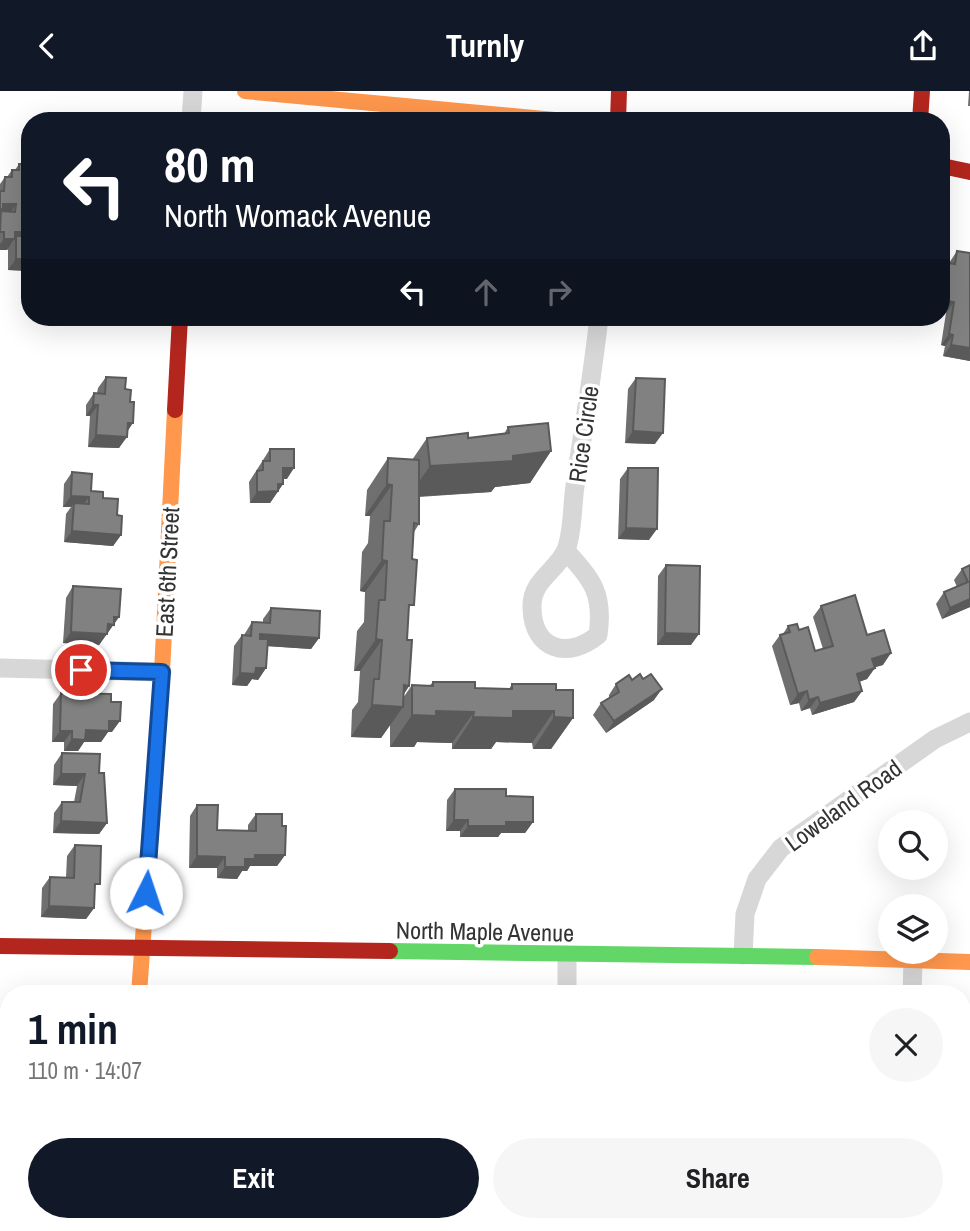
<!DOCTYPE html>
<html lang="en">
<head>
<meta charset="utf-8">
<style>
  body { margin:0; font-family:"Archivo Narrow",sans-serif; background:#f6f6f6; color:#202124; height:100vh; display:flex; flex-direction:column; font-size:26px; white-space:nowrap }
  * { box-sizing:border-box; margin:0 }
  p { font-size:23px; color:#757577 }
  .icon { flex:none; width:38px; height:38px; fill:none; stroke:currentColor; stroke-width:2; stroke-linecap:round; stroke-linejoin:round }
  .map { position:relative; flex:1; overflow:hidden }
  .sheet { position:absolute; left:0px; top:894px; width:971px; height:247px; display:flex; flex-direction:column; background:#fff; border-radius:28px 28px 0 0; box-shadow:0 7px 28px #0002 }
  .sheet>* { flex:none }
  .hud { position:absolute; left:21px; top:21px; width:929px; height:214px; border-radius:28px; box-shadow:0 7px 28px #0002; background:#111827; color:#fff; overflow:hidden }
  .buttons { position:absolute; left:878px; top:719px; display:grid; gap:14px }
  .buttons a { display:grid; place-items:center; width:70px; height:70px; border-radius:50%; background:#fff; box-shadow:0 7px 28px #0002; font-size:35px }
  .pin { position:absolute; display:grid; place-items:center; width:60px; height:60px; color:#fff; margin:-30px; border:4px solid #fff; border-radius:50%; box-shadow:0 2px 7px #0007 }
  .me { position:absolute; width:77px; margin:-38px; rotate:4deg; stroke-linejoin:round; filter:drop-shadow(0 0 5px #0008) }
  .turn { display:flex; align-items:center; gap:24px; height:147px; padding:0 28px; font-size:32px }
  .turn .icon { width:91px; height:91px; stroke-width:2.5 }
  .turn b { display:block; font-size:49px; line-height:60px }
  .lanes { display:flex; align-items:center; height:66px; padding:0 28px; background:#0003; justify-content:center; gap:35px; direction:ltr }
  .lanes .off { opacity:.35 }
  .round { display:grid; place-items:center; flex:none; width:74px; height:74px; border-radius:37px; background:#f6f6f6 }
  .headline { display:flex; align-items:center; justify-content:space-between; height:119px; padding:0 28px }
  h1 { font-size:42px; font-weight:700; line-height:52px; color:#111827 }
  .button { display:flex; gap:14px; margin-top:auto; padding:14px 28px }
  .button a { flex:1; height:80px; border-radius:42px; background:#111827; color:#fff; font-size:28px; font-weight:700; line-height:80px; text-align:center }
  .button a+a { background:#f6f6f6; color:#202124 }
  header { display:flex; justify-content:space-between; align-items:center; height:91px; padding:0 28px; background:#111827; color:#fff; font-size:32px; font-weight:700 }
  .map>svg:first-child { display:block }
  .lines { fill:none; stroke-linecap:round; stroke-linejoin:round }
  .street { stroke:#d7d7d7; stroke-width:19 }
  .fast { stroke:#63d668; stroke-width:16 }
  .slow { stroke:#ff974d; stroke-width:16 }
  .jam { stroke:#b3261e; stroke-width:16 }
  .wall { fill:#6f6f6f }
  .shaded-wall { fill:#5a5a5a }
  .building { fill:#818181; stroke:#5a5a5a; stroke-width:2 }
  .route-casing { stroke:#114b97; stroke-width:18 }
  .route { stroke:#1a73e8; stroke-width:12 }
  .labels { text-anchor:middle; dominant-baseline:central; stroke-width:7; stroke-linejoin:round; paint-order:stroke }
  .street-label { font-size:24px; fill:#333; stroke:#fff }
</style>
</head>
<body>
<header><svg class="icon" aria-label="back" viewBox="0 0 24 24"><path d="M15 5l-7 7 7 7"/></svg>Turnly<svg class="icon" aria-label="share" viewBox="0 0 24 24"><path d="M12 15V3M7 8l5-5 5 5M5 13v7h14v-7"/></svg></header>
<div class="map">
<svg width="970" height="1140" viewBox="0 0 970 1140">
  <rect width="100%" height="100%" fill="#fff"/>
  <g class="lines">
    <g class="street">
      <path d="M191,30L193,0"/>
      <path d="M566,460C592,489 604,502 598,544C568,569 533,559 532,517C531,489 556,481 566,459C573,441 572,415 575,395C583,339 593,282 599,226"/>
      <path d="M0,577L162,581"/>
      <path d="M743,864L745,823L757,788L781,757L935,648L970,631"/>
      <path d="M567,903V864"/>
      <path d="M912,903L913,870"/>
      <path d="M962,1119L970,1120"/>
      <path d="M568,1132L569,1140"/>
      <path d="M121,1140L122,1132"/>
      <path d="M442,1140L455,1132"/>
    </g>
    <path class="fast" d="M390,860L817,866"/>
    <g class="slow">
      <path d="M245,0L565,30"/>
      <path d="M817,866L970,871"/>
      <path d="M139,903L162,581L175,319"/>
    </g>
    <g class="jam">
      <path d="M618,30L619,0"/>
      <path d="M920,30L922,0"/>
      <path d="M942,75L970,81"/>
      <path d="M175,319L180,226"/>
      <path d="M0,855L390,860"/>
    </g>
  </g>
  <g class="wall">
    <path d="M969,0H970V15H968Z"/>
    <path d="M19,73L26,84L30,180L8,179V158L7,159H0V93L5,86H7L12,79H15Z"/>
    <path d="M957,160L970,270L943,265L945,255L941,254L946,222L942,221V171L949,172Z"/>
    <path d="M106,286L125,298L127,341L119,357L88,356L90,325H86V314L94,302H97L98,297Z"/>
    <path d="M636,287L655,353L625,352L628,298Z"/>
    <path d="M508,336L551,360L530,392L495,396L491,401L419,406V433L414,441L407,549L409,595L404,603L403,607L412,594H430L433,591L475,597L509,598L512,593L556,599L573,627L551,658H533L532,652L496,651L491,658H452V652L417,651L414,656H390V634L381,647L351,646L352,619L358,611L360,580H354L357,540L364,531L365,501L360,500L362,461L368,452L370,425H365L367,399L388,367L412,369L427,347H468L504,343Z"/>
    <path d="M270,358L287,388H283V393L270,412H250L249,391Z"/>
    <path d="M628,377L649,449L618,448L620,388Z"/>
    <path d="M72,381L91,400L103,407L117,424L121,444L113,455L64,451L66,423L71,416H63L64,393Z"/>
    <path d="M666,474L691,554H657L658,485Z"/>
    <path d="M970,474V516L942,528L936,513L944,501L957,496L954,489L962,478Z"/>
    <path d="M73,495L119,526L99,554L63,552L66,507Z"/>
    <path d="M821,515L867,544L883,574L875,576L867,588L859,591L862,600L854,611L812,624L810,617L801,620L799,612L790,614L772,555L780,544L783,543L788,535L799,539L815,560L823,558L813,526Z"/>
    <path d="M271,517L319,547L311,558L267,555L266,577L258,589L252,588L247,595L232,594L234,555L242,544H244L252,531L263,532V528Z"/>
    <path d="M632,589L654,609L606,642L593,624L601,612L609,607V604L616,593Z"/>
    <path d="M61,602L112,641H108L101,651H84L78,660H64V651H52L53,613Z"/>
    <path d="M62,662L99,682L107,732L99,743L53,742L54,722L62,711H74L77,695L53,694L54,674Z"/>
    <path d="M455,698L506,705L533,731L525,742H501L498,746H460V740H446L447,709Z"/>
    <path d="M197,714L217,739L248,740V734L256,723L282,735L285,764L277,775H250L247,780H242L237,788L217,787V777H189L190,725Z"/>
    <path d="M75,754L95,800L94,817L86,828L41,826L42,797L50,786H66L67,765Z"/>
    <path d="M9,908V940H5L6,911Z"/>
    <path d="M34,1132H66L65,1140H34Z"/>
    <path d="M296,1132H317L306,1140H301Z"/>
  </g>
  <g class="shaded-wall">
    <path d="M3,113H16L8,125L0,121V117Z"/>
    <path d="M15,141H27L19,153L16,145L7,159H0V153L4,148Z"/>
    <path d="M16,168H30V180L8,179Z"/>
    <path d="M942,209L954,211L946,222L942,221Z"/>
    <path d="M949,243L953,244L945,255L941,254Z"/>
    <path d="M951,254L970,257V270L943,265Z"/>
    <path d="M93,314H98L90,325H86Z"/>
    <path d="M128,332H133L125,344Z"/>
    <path d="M633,340L663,342L655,353L625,352Z"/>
    <path d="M96,344L127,346L119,357L88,356Z"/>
    <path d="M551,360L530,392L495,396L491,401L408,406L430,375Z"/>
    <path d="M283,377H294L287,388H275Z"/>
    <path d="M278,393H283L270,412H250L257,401Z"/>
    <path d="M387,393L392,394L370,425H365Z"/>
    <path d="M71,405L89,406L81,417L74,412L71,416H63Z"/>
    <path d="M626,437L657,438L649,449L618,448Z"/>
    <path d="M72,440L121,444L113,455L64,451Z"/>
    <path d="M382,469L387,470L365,501L360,500Z"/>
    <path d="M970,508V516L942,528L950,517Z"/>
    <path d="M114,526H119L99,554L63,552L71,541Z"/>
    <path d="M665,542L699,543L691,554H657Z"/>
    <path d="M260,543L319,547L311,558L252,554Z"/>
    <path d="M376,548L382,549L360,580H354Z"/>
    <path d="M891,562L883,574L865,579L872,568Z"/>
    <path d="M256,577H266L258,589L252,588L247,595L232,594L240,582Z"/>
    <path d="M875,577L867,588L849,594L857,583Z"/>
    <path d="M404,594L409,595L395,616H403L381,647L351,646L372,614Z"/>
    <path d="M662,598L654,609L606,642L614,630Z"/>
    <path d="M807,600L799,612L790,614L798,603Z"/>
    <path d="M862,600L854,611L812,624L820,612Z"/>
    <path d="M818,606L810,617L801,620L809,609Z"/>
    <path d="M436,620L474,621L452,652L417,651L414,656H390L412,624Z"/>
    <path d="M513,620H554L532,652L496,651L491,658H452L473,626Z"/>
    <path d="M554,626L573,627L551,658H533Z"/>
    <path d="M109,630H120L112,641H108L101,651H84L78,660H64L72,648L86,639Z"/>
    <path d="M60,640H72L64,651H52Z"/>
    <path d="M61,683H85L77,695L53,694Z"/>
    <path d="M454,729H468L460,740H446Z"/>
    <path d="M61,730L107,732L99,743L53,742Z"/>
    <path d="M506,731H533L525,742H501L498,746H460L468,735Z"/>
    <path d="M255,764H285L277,775H250L247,780H242L237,788L217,787L225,776Z"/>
    <path d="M197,765L225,766L217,777H189Z"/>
    <path d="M49,815L94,817L86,828L41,826Z"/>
    <path d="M310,1132H317L306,1140H304Z"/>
  </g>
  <g class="building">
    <path d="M19,73H26V84H30V168H16V145H27V141H15V148H4V141H0L1,120L15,121L16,113H3V118H0V100H4L5,86H12V79H19Z"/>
    <path d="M957,160L970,162V257L951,254L953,244L949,243L954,211L942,209L944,202L942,201V171L955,173Z"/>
    <path d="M106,286L126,287L125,298L131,299L130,311H134L133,332H128L127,346L96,344L98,314H93L94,302L105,303Z"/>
    <path d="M636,287L665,288L663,342L633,340Z"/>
    <path d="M548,332L551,360L513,365V370L430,375L427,347L468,342V347L509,342L508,336Z"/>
    <path d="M270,358H294V377H283V393H278V400L257,401V380L263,379V370H270Z"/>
    <path d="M388,367L419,369V433L414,432L412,468L417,469L414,514H409L407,549H412L409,595L404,594L403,616L372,614L374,588H379L382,549L376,548L379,509H385L387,470L382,469L384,430H390L392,394L387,393Z"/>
    <path d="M628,377H658L657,438L626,437Z"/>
    <path d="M72,381L92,383L91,400L103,401V407L118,408L117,424L122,425L121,444L72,440L74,412L89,413V406L71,405Z"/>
    <path d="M666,474L700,475L699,543L665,542Z"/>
    <path d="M970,474V508L950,517L944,501L968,491L962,478Z"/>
    <path d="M73,495L121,498L119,526H114V534L108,533L107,543L71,541Z"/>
    <path d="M855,504L867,544L884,539L891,562L872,568L875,577L857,583L862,600L820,612L818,606L809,609L807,600L798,603L780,544L790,541L788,535L797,533L799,539L808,536L815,560L833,555L821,515Z"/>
    <path d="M271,517L320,520L319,547L260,543V548H268L266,577H256L255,583L240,582L242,544L251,545L252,531L270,532Z"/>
    <path d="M640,583L643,588L651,583L662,598L614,630L601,612L619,601L616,593L629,584L632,589Z"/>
    <path d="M433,591H475V597L512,598V593H556V599H573V627L554,626V620H513V627L473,626L474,621L436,620V625L412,624V594L433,595Z"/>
    <path d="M61,602L111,603V611H121L120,630H109V640L86,639L85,649L72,648V640H60Z"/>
    <path d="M62,662L100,663L99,682H104L107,732L61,730L62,711H80L85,683H61Z"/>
    <path d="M455,698H506V705L533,706V731H506V735H468V729H454Z"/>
    <path d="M197,714H218L217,739L256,740V723H282V735H286L285,764H255V768H245V776H225V766L197,765Z"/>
    <path d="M75,754L101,755L100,793H95L94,817L49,815L50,786L74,787Z"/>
    <path d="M81,896L108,897V903H80Z"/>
    <rect x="463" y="899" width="33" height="4"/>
    <path d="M14,900L57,902V903H14Z"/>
    <path d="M41,1132H66L65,1140H41Z"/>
  </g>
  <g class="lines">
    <g class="route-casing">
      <path id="route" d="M81,579L162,581L146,802"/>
    </g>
    <use href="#route" class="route"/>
  </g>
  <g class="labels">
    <g class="street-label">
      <text transform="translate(583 343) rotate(-82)">Rice Circle</text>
      <text transform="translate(167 481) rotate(-87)">East 6th Street</text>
      <text transform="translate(843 714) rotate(-36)">Loweland Road</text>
      <text transform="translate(485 840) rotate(1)">North Maple Avenue</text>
    </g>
  </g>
</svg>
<div class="buttons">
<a><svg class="icon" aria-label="search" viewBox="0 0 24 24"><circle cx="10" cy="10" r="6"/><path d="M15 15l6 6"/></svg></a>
<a><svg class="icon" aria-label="layers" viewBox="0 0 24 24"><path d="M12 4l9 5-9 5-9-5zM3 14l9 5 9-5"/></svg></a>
</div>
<div class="pin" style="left:81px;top:579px;background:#d93025"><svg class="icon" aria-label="arrive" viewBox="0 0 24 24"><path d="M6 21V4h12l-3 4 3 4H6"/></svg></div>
<svg class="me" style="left:146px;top:802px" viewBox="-20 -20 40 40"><circle r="19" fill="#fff"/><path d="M0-13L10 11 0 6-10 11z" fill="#1a73e8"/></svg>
<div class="hud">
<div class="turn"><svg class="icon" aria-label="left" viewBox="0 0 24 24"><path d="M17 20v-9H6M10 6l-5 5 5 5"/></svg><div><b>80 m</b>North Womack Avenue</div></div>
<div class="lanes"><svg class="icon" aria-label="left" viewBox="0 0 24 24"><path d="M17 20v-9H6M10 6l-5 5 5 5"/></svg><svg class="icon off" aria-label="ahead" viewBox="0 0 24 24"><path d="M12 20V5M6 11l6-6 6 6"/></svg><svg class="icon off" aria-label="right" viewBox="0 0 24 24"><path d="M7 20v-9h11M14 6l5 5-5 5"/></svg></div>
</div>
<section class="sheet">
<div class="headline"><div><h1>1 min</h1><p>110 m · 14:07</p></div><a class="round"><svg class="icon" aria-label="close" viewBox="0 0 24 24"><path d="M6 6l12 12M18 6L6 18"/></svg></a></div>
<div class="button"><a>Exit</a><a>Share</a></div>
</section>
</div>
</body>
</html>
